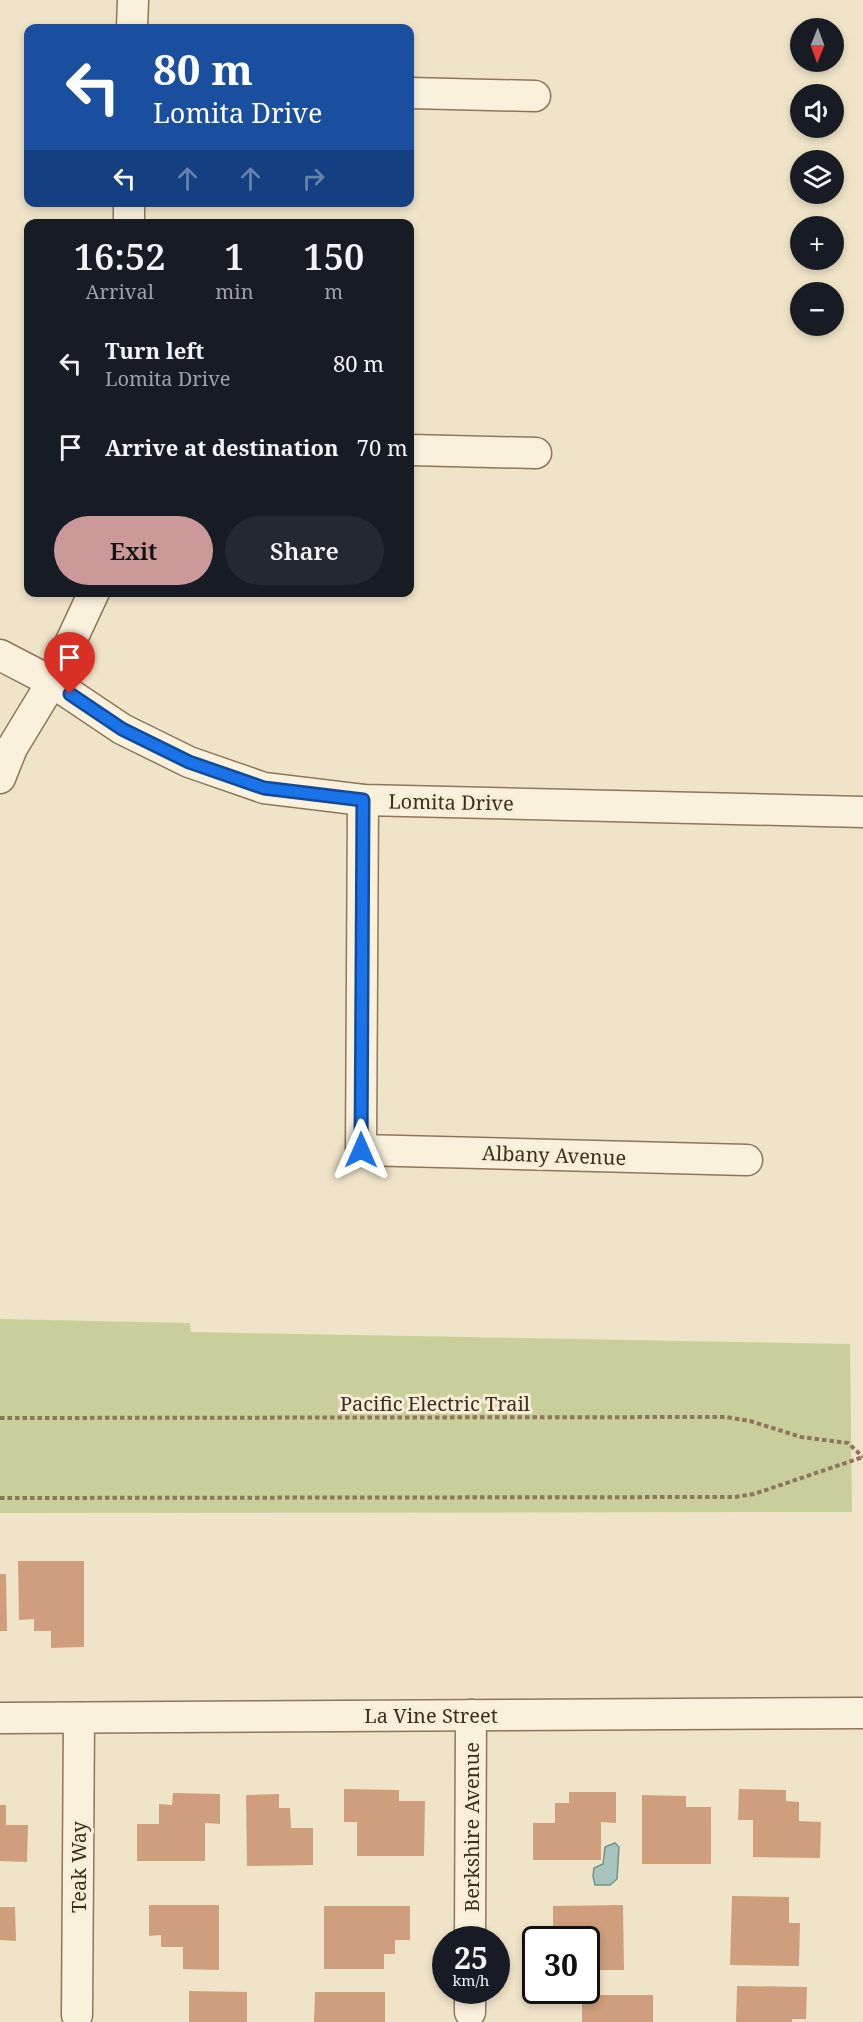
<!DOCTYPE html>
<html lang="en">
<head>
<meta charset="utf-8">
<style>
  body { margin:0; font-family:"Noto Serif",serif; background:#242831; color:#f1f3f6; height:100vh; display:flex; flex-direction:column; font-size:22px; white-space:nowrap }
  * { box-sizing:border-box; margin:0 }
  p { font-size:20px; color:#9ea1a6 }
  .icon { flex:none; width:33px; height:33px; fill:none; stroke:currentColor; stroke-width:2; stroke-linecap:round; stroke-linejoin:round }
  .map { position:relative; flex:1; overflow:hidden }
  .details { position:absolute; left:24px; top:219px; width:390px; height:378px; display:flex; flex-direction:column; background:#171b24; border-radius:12px; box-shadow:0 3px 9px #0003 }
  .details>* { flex:none }
  .guide { position:absolute; left:24px; top:24px; width:390px; height:183px; border-radius:12px; box-shadow:0 3px 9px #0003; background:#1a4fa0; color:#fff; overflow:hidden }
  .needle { width:39px; rotate:181deg }
  .fabs { position:absolute; left:790px; top:18px; display:grid; gap:12px }
  .fabs a { display:grid; place-items:center; width:54px; height:54px; border-radius:50%; background:#171b24; box-shadow:0 3px 9px #0003; font-size:30px }
  .speed { position:absolute; left:432px; top:1926px; display:flex; gap:12px; font-size:30px; font-weight:700; text-align:center }
  .speed>* { display:grid; place-content:center; width:78px; height:78px; border-radius:50%; background:#171b24; box-shadow:0 3px 9px #0003; line-height:1 }
  .speed small { font-size:15px; font-weight:400 }
  .speed .limit { border:3px solid #111; border-radius:9px; background:#fff; color:#111 }
  .pin { position:absolute; display:grid; place-items:center; width:51px; height:51px; color:#fff; margin:-62px -26px; border-radius:50% 50% 50% 0; rotate:-45deg; box-shadow:0 0 6px #0007 }
  .pin .icon { rotate:45deg }
  .me { position:absolute; width:66px; margin:-33px; rotate:0deg; stroke-linejoin:round; filter:drop-shadow(0 0 4px #0008) }
  .turn { display:flex; align-items:center; gap:21px; height:126px; padding:0 30px; font-size:27px }
  .turn .icon { width:78px; height:78px; stroke-width:2.5 }
  .turn b { display:block; font-size:42px; line-height:51px }
  .lanes { display:flex; align-items:center; height:57px; padding:0 30px; background:#0003; justify-content:center; gap:30px; direction:ltr }
  .lanes .off { opacity:.35 }
  .eta { display:flex; justify-content:space-evenly; align-items:center; height:102px; text-align:center }
  .eta b { font-size:36px; font-weight:600; line-height:42px }
  .action { display:flex; gap:12px; margin-top:auto; padding:12px 30px }
  .action a { flex:1; height:69px; border-radius:36px; background:#cc999b; color:#111; font-size:24px; font-weight:600; line-height:69px; text-align:center }
  .action a+a { background:#242831; color:#f1f3f6 }
  ul { padding:0; list-style:none }
  li { display:flex; align-items:center; gap:18px; height:84px; padding:0 30px }
  li div { flex:1 }
  li b { display:block; font-size:22px }
  li em { font-style:normal }
  .map>svg:first-child { display:block }
  .green { fill:#c9cf9b }
  .water { fill:#a9c4bc; stroke:#6f938a; stroke-width:1.5 }
  .building { fill:#cf9f7d }
  .lines { fill:none; stroke-linecap:round; stroke-linejoin:round }
  .minor-casing { stroke:#8d765c; stroke-width:33 }
  .path { stroke:#8d765c; stroke-width:4; stroke-dasharray:4.5 3; stroke-linecap:butt }
  .minor { stroke:#faf1dc; stroke-width:30 }
  .route-casing { stroke:#114b97; stroke-width:15 }
  .route { stroke:#1a73e8; stroke-width:10 }
  .labels { text-anchor:middle; dominant-baseline:central; stroke-width:6; stroke-linejoin:round; paint-order:stroke }
  .street-label { font-size:20px; fill:#3d2e20; stroke:#f7eed8 }
</style>
</head>
<body>
<div class="map">
<svg width="863" height="2022" viewBox="0 0 863 2022">
  <rect width="100%" height="100%" fill="#f0e4c8"/>
  <path class="green" d="M0,1319L190,1323L191,1332L850,1344L852,1512L0,1513Z"/>
  <path class="water" d="M615,1843L619,1847L617,1879L610,1885H595L593,1876L594,1868L603,1864L605,1847Z"/>
  <g class="building">
    <path d="M18,1561H84V1647L51,1648V1631H34V1619L19,1620Z"/>
    <path d="M0,1574H6L7,1631H0Z"/>
    <path d="M344,1789L399,1790V1801H425L424,1856H357V1822H344Z"/>
    <path d="M739,1789L786,1790V1801L799,1802V1821L821,1822L820,1858L753,1857V1820H738Z"/>
    <path d="M569,1792H616V1823L601,1822V1860H533V1823H555V1803H569Z"/>
    <path d="M173,1793L220,1794V1824L205,1823V1861H137V1824H159V1804L172,1805Z"/>
    <path d="M279,1794V1808H290L291,1828H313V1865L247,1866L246,1795Z"/>
    <path d="M642,1795L686,1796V1807H711V1864H642Z"/>
    <path d="M0,1805H6V1825H28L27,1862L0,1861Z"/>
    <path d="M732,1896L789,1897V1923H800L799,1966L730,1965Z"/>
    <path d="M149,1905H219V1970L183,1969V1947H161V1935L149,1936Z"/>
    <path d="M623,1905L624,1970H588L586,1940H565V1936H553V1906Z"/>
    <path d="M324,1906H410V1940H395V1954H384V1969H324Z"/>
    <path d="M0,1907H15L16,1941L0,1940Z"/>
    <path d="M737,1986L807,1987L806,2019H792V2022H736Z"/>
    <path d="M189,1991L247,1992V2022H189Z"/>
    <path d="M315,1992H385V2022H314Z"/>
    <rect x="582" y="1995" width="71" height="27"/>
  </g>
  <g class="lines">
    <g class="minor-casing">
      <g id="minor">
        <path d="M132,28L133,0"/>
        <path d="M410,93L535,96"/>
        <path d="M129,224V202"/>
        <path d="M410,450L536,453"/>
        <path d="M0,655L52,682L122,729L189,762L264,788L363,800L863,812"/>
        <path d="M0,778L12,748L52,682L94,592"/>
        <path d="M363,800L361,1150L747,1160"/>
        <path d="M0,1718L863,1713"/>
        <path d="M470,1940L471,1715"/>
        <path d="M470,2012V1990"/>
        <path d="M77,2015L79,1718"/>
      </g>
    </g>
    <g class="path">
      <path d="M0,1418L726,1417L750,1421L801,1437L848,1443L863,1457"/>
      <path d="M0,1498L735,1497L754,1494L863,1457"/>
    </g>
    <use href="#minor" class="minor"/>
  </g>
  <g class="lines">
    <g class="route-casing">
      <path id="route" d="M70,694L122,729L189,762L264,788L363,800L361,1150"/>
    </g>
    <use href="#route" class="route"/>
  </g>
  <g class="labels">
    <g class="street-label">
      <text transform="translate(451 802) rotate(1)">Lomita Drive</text>
      <text transform="translate(554 1155) rotate(2)">Albany Avenue</text>
      <text x="435" y="1403">Pacific Electric Trail</text>
      <text x="431" y="1715">La Vine Street</text>
      <text transform="translate(471 1827) rotate(-90)">Berkshire Avenue</text>
      <text transform="translate(78 1867) rotate(-90)">Teak Way</text>
    </g>
  </g>
</svg>
<div class="fabs">
<a><svg class="needle" viewBox="-14 -14 28 28"><path d="M0-13l5 13h-10z" fill="#e53935"/><path d="M0 13l5-13h-10z" fill="#9ea1a6"/></svg></a>
<a><svg class="icon" aria-label="sound" viewBox="0 0 24 24"><path d="M4 9h4l5-4v14l-5-4H4zM17 9q2 3 0 6"/></svg></a>
<a><svg class="icon" aria-label="layers" viewBox="0 0 24 24"><path d="M12 4l9 5-9 5-9-5zM3 14l9 5 9-5"/></svg></a>
<a>+</a>
<a>−</a>
</div>
<div class="speed"><div>25<small>km/h</small></div><div class="limit">30</div></div>
<div class="pin" style="left:70px;top:694px;background:#d93025"><svg class="icon" aria-label="arrive" viewBox="0 0 24 24"><path d="M6 21V4h12l-3 4 3 4H6"/></svg></div>
<svg class="me" style="left:361px;top:1150px" viewBox="-20 -20 40 40"><path d="M0-17L14 15 0 8-14 15z" fill="#1a73e8" stroke="#fff" stroke-width="4"/></svg>
<div class="guide">
<div class="turn"><svg class="icon" aria-label="left" viewBox="0 0 24 24"><path d="M17 20v-9H6M10 6l-5 5 5 5"/></svg><div><b>80 m</b>Lomita Drive</div></div>
<div class="lanes"><svg class="icon" aria-label="left" viewBox="0 0 24 24"><path d="M17 20v-9H6M10 6l-5 5 5 5"/></svg><svg class="icon off" aria-label="ahead" viewBox="0 0 24 24"><path d="M12 20V5M6 11l6-6 6 6"/></svg><svg class="icon off" aria-label="ahead" viewBox="0 0 24 24"><path d="M12 20V5M6 11l6-6 6 6"/></svg><svg class="icon off" aria-label="right" viewBox="0 0 24 24"><path d="M7 20v-9h11M14 6l5 5-5 5"/></svg></div>
</div>
<section class="details">
<div class="eta">
<div><b>16:52</b><p>Arrival</p></div>
<div><b>1</b><p>min</p></div>
<div><b>150</b><p>m</p></div>
</div>
<ul>
<li><svg class="icon" aria-label="left" viewBox="0 0 24 24"><path d="M17 20v-9H6M10 6l-5 5 5 5"/></svg><div><b>Turn left</b><p>Lomita Drive</p></div><em>80 m</em></li>
<li><svg class="icon" aria-label="arrive" viewBox="0 0 24 24"><path d="M6 21V4h12l-3 4 3 4H6"/></svg><div><b>Arrive at destination</b></div><em>70 m</em></li>
</ul>
<div class="action"><a>Exit</a><a>Share</a></div>
</section>
</div>
</body>
</html>
